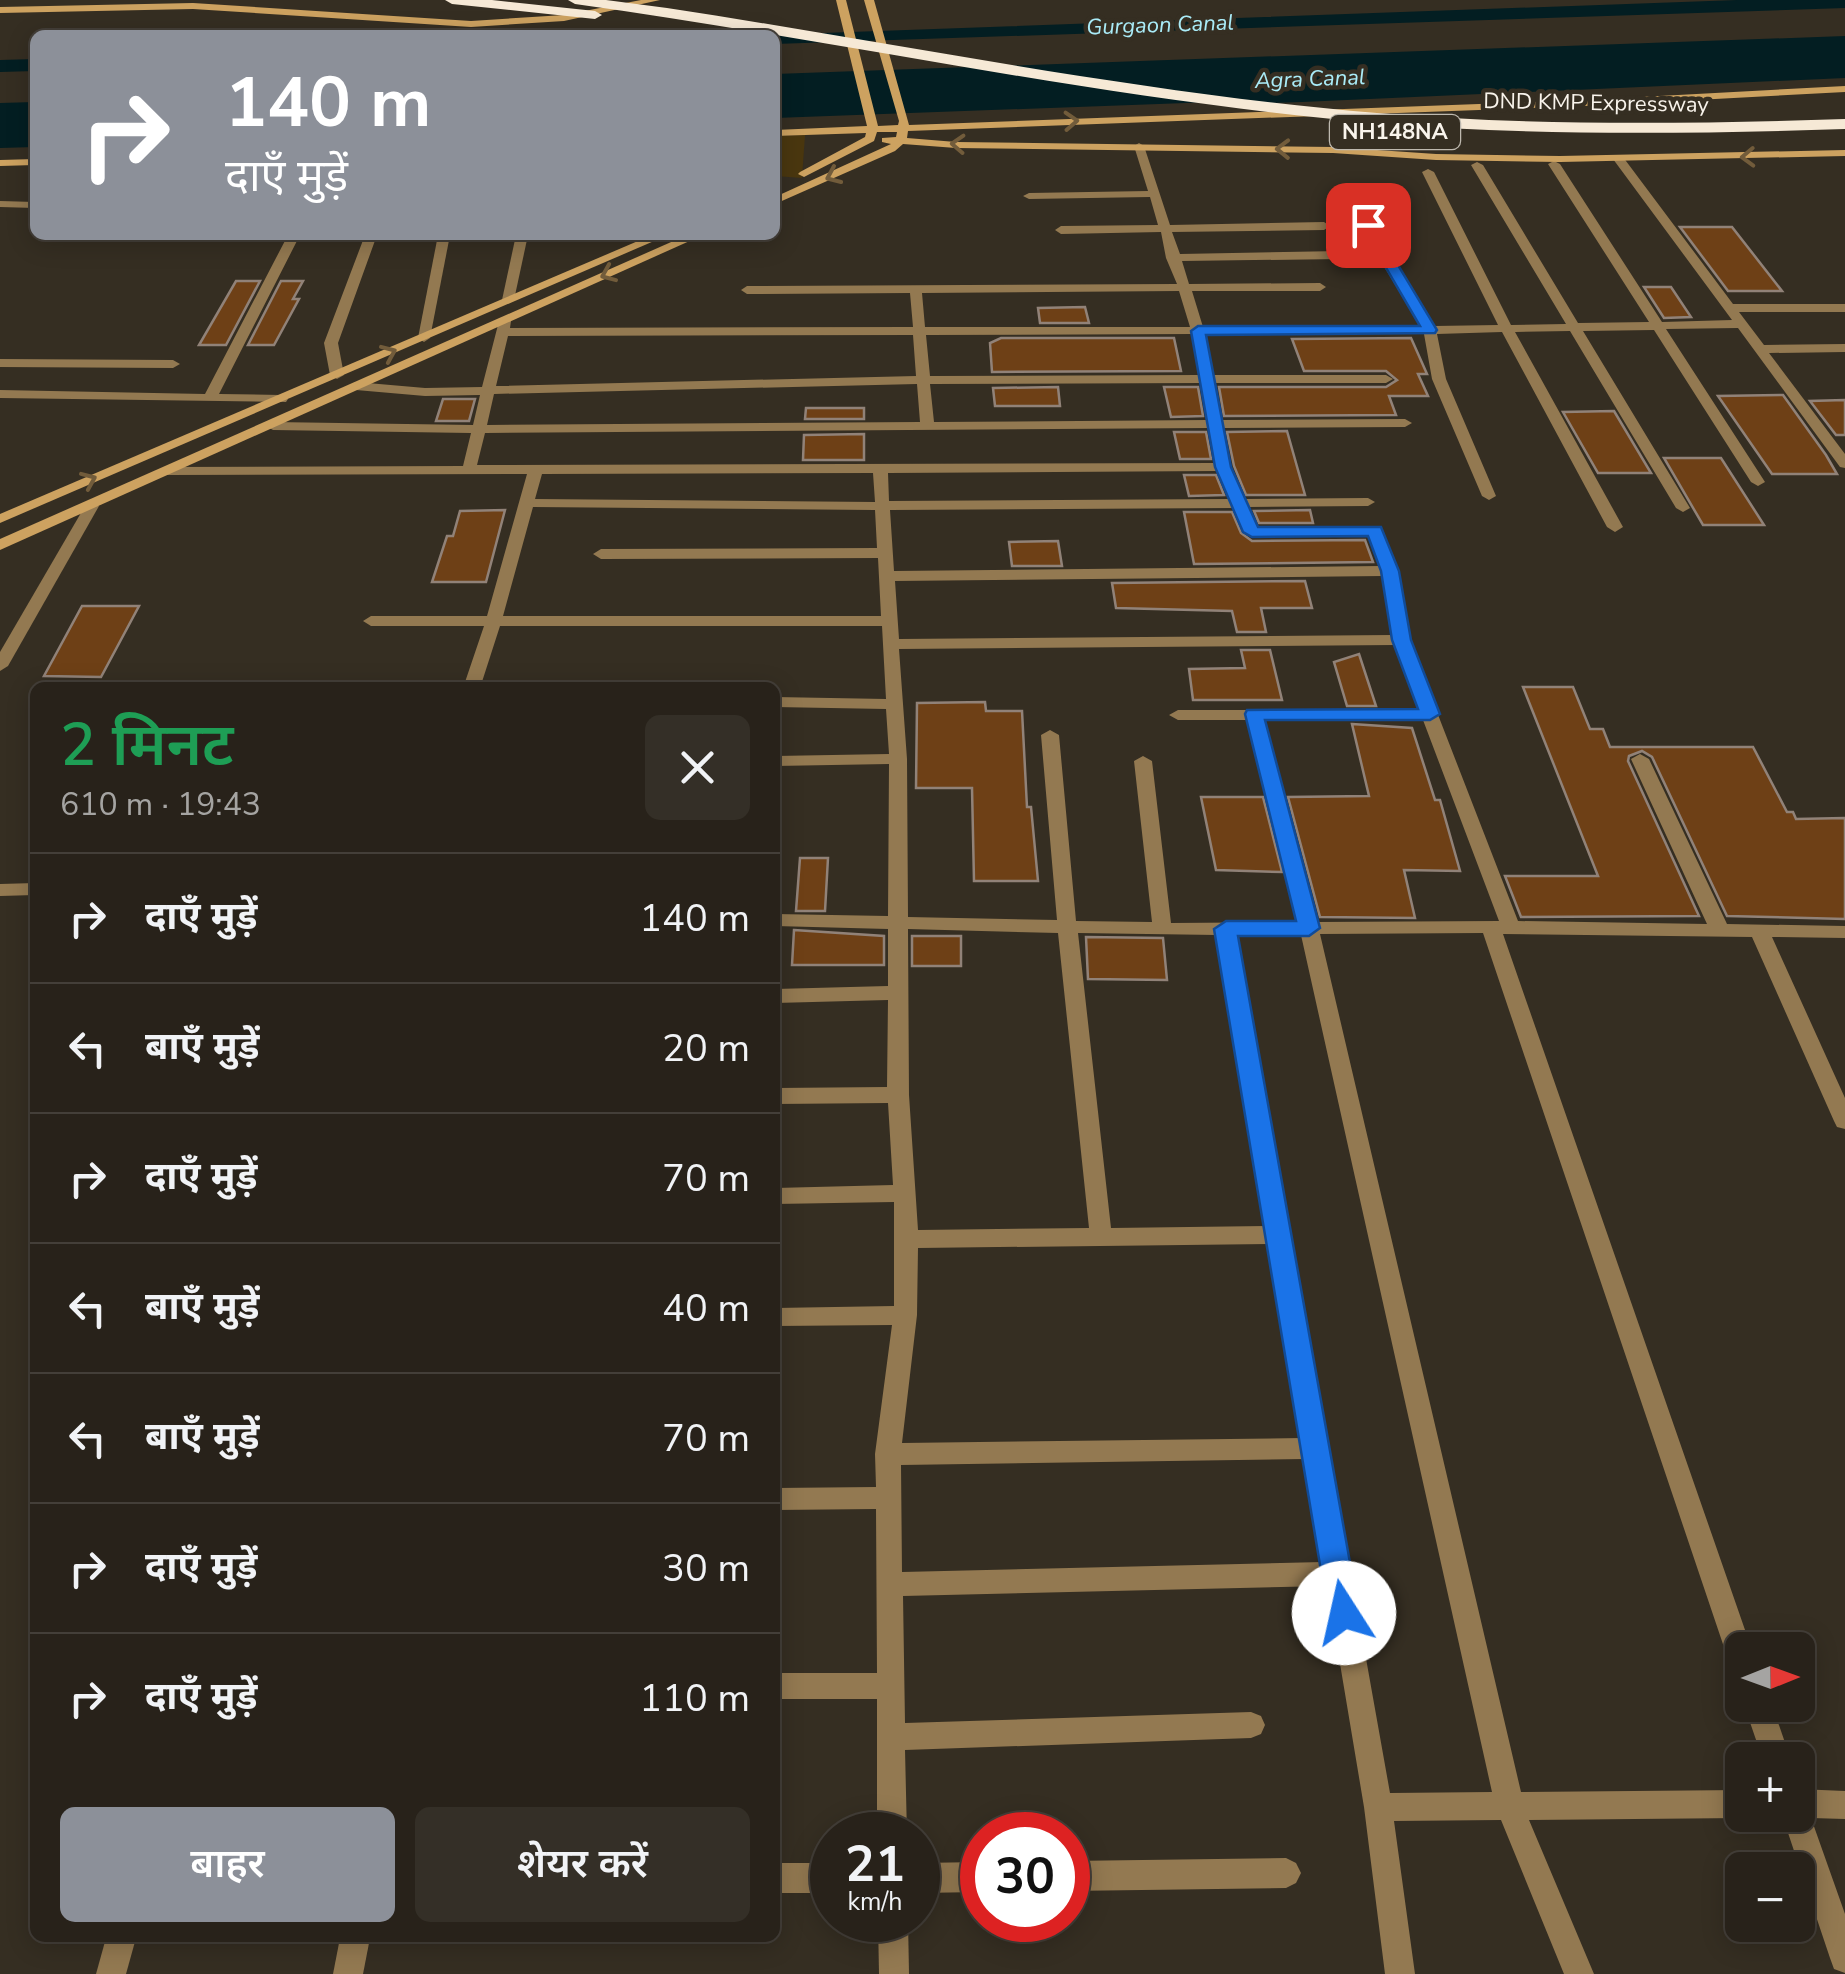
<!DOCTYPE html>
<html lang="hi">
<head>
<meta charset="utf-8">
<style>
  body { margin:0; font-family:"Nunito Sans","Noto Sans Devanagari",sans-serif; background:#342f27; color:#f1f3f6; height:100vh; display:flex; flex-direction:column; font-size:38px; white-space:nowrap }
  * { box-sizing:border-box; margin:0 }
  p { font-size:32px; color:#a5a4a2 }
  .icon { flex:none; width:55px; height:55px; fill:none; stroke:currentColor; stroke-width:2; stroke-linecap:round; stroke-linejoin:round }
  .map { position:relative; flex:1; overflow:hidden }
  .details { position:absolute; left:30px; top:682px; width:750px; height:1260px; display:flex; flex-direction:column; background:#28221a; border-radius:15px; box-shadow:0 5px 25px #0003,0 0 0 2px #443f39 }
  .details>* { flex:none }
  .hud { position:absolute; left:30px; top:30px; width:750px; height:210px; border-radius:15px; box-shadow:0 5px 25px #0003,0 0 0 2px #443f39; background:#8c9099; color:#fff; overflow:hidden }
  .needle { width:65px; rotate:89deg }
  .controls { position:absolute; left:1725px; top:1632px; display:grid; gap:20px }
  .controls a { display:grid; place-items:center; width:90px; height:90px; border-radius:15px; background:#28221a; box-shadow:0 5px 25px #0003,0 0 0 2px #443f39; font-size:50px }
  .speed { position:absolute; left:810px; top:1812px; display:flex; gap:20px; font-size:50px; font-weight:700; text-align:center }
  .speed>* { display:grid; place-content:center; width:130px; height:130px; border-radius:50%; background:#28221a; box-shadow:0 5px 25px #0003,0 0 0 2px #443f39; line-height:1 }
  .speed small { font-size:25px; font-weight:400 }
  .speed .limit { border:15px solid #d22; background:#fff; color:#111 }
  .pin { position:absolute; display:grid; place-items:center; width:85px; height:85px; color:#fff; margin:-42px; border-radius:20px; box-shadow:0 5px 15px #0006 }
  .me { position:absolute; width:110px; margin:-55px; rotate:350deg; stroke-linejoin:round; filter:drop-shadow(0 0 8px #0008) }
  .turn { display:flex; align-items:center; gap:35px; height:210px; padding:0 30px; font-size:45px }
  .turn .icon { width:130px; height:130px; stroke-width:2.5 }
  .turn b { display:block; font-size:70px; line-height:85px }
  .round { display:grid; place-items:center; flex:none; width:105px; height:105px; border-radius:15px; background:#342f27 }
  .head { display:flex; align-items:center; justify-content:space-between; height:170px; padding:0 30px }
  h1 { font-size:60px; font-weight:600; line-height:75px; color:#1e9e55 }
  .button { display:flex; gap:20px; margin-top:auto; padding:20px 30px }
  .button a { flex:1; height:115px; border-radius:15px; background:#8c9099; color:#fff; font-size:40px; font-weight:600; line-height:115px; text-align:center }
  .button a+a { background:#342f27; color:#f1f3f6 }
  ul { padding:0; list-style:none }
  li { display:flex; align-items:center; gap:30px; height:130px; padding:0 30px; border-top:2px solid #443f39 }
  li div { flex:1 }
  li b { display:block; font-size:38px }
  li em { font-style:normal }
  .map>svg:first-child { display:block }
  .green { fill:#4a370f }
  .water { fill:#031e22 }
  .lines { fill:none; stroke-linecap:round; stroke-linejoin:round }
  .canal { fill:#031e22; fill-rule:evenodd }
  .building { fill:#6e4016; stroke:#918278; stroke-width:2.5 }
  .street { fill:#937951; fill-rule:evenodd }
  .secondary { fill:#cda260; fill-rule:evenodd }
  .highway { fill:#f6e9d6; fill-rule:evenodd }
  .oneway { stroke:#725c3b }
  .route { fill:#1a73e8; stroke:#114b97; stroke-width:2.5 }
  .labels { text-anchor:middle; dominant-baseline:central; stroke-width:9; stroke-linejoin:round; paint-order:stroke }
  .far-water-label { font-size:22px; font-style:italic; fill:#aaecf8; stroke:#352e22 }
  .far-street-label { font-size:22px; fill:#f9f4ec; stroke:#352e22 }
  .shield { fill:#352e22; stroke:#beb9af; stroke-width:2.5 }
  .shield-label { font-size:22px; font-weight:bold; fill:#f9f4ec }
</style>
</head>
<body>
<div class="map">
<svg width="1845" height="1974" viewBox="0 0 1845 1974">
  <rect width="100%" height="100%" fill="#352e22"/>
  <path class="green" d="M805,135L802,178L775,176V136Z"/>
  <g class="water">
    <path d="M1845,36V78L1302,102L1215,105L1213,102L775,118V74Z"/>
    <path d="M35,102V147L0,148V103Z"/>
  </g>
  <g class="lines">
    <g class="canal">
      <path d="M1737,0H1845V8L775,44V35H767Z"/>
      <path d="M35,59V71L0,72V60Z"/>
    </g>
  </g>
  <g class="building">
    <path d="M1680,227H1732L1782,291H1728Z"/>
    <path d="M236,281H260L226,345H199Z"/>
    <path d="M281,281H303L293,299H299L274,345H248Z"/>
    <path d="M1644,287H1671L1691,317L1664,318Z"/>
    <path d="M1085,307L1089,323H1040L1038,308Z"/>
    <path d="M1001,338H1174L1181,371L992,372L990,343Z"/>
    <path d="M1411,338L1427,374H1418L1428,396H1389L1396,415L1224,416L1219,387H1386L1397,380L1386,371H1304L1292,339Z"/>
    <path d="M1058,387L1060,406H995L993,388Z"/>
    <path d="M1164,387H1198L1203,416L1171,417Z"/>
    <path d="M1783,395L1826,455L1837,474H1772L1718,396Z"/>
    <path d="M443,399H475L469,421H436Z"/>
    <path d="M1845,400V435H1836L1810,401Z"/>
    <path d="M806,408H864V419H805Z"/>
    <path d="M1614,411L1651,473H1598L1563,412Z"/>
    <path d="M1287,431L1305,495H1246L1234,466L1227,432Z"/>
    <path d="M1174,432H1206L1211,459H1180Z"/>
    <path d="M864,434V460H803L804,435Z"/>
    <path d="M1664,458H1721L1764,525H1703Z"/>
    <path d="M1184,475H1216L1224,495L1189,496Z"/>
    <path d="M505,510L486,582H432L447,536H453L460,511Z"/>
    <path d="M1310,510L1313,523H1259L1254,511Z"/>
    <path d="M1184,512H1232L1241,533L1252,541L1365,540L1373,562L1194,564Z"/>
    <path d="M1058,541L1062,566H1012L1009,542Z"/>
    <path d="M1305,581L1312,608H1261L1266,632H1237L1232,611L1116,608L1112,583Z"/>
    <path d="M82,606H139L101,677L44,676Z"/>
    <path d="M1241,650H1270L1282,700H1193L1189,669L1245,668Z"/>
    <path d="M1359,654L1376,706H1347L1334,662Z"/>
    <path d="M1523,687H1573L1590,729H1603L1610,747H1753L1787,812H1793L1796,819L1845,818V919L1727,916L1652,757L1642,751L1629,756L1628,761L1699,916L1521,917L1505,876H1598Z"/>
    <path d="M985,702L986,711H1022L1027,807H1031L1038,881H974L972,788H916L917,703Z"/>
    <path d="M1352,724L1412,728L1435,800H1440L1460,871L1404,870L1415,918L1320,917L1288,797L1369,796Z"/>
    <path d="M1201,797H1263L1282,872L1216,870Z"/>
    <path d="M800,858H828L825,911H796Z"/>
    <path d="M794,930L884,936V965H792Z"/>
    <rect x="912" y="936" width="49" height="30"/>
    <path d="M1086,937L1163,938L1167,980L1088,979Z"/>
  </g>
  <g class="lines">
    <g class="street">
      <path d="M1139,143L1144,146L1170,225L1324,222L1330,226L1324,230L1172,232L1180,254L1341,251L1347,255L1341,259L1182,261L1189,284L1320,283L1326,287L1320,291H1192L1203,327L1421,326L1376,254L1347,194L1353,191L1359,194L1388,254L1434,326L1498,325L1422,172L1428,169L1434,172L1511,325L1566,324L1471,165L1477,162L1483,165L1578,323L1649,322L1548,164L1554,161L1560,164L1662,322L1732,320L1613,159L1619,156L1623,157L1733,304H1845V312H1739L1764,345L1845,344V352L1769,353L1845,454V468L1840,467L1738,328L1666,329L1765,482L1758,486L1751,482L1654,330L1583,331L1690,508L1683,512L1676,508L1570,331L1515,332L1623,527L1615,532L1607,527L1502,332L1437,334L1446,379L1496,496L1489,500L1482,496L1432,379L1424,334H1205L1213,375H1386L1393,379L1386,383H1214L1221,420L1405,419L1412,423L1405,427L1223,428L1230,467L1244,499L1368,498L1375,502L1368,506L1248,507L1257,527L1374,526L1382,531L1398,571L1409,640L1518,921L1707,924L1631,759L1640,754L1649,759L1727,924L1845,926V938L1772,937L1845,1098V1129L1837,1127L1834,1121L1752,937L1503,934L1752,1650H1742V1672L1732,1668L1728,1659L1483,933L1320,934L1521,1792L1742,1790V1815H1750L1742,1818L1529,1820L1594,1974H1564L1501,1820L1394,1821L1415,1974H1385L1364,1807L1327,1586L903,1596L905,1723L1251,1712L1261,1716L1265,1725L1261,1734L1251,1738L905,1750L907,1835H877V1699H775V1673H877L876,1509L775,1510V1488L876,1487L875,1454L892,1325L775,1326V1308L894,1306V1202L775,1204V1188L893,1185L888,1103L775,1104V1088L887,1087L888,1000L775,1003V989L888,986V929L775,926V914L888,916L889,764L775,766V756L889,754L886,709L775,707V697L886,699L882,626H500L480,688H463L484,626H371L363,621L371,616H487L527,474L166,475L159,471L166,467L463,466L471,433L273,430L266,426L273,422L473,425L480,395L425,396L356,390L349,386L356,382L425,388L482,387L499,321L505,317L511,321L510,328L913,327L910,293L747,294L741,290L747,286L1177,284L1166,258L1161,232L1061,234L1055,230L1061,226L1158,225L1150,197L1029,199L1023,196L1029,193L1148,191L1134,146ZM1179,291L1190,327H925L922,293ZM1192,334L1199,375L930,376L926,335ZM913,335L916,376L496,386L508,336ZM1201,383L1207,420L934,422L930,384ZM917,384L920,422L487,425L494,394ZM1209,428L1215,463L477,465L485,433ZM1218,471L1230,499L889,501L888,473ZM873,473L875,502L535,499L542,474ZM533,507L875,510L877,548L601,549L593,554L601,559L878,558L881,616H503ZM1234,508L1244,532L1252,537L1368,536L1380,566L894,571L890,510ZM1383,576L1392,635L899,639L895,581ZM1395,645L1419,710H1178L1169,715L1178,720H1247L1298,922L1171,923L1152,761L1143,756L1134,761L1152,922L1076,921L1059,735L1050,730L1041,735L1057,920L908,917L907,759L899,649ZM1264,720H1423L1499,921L1317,922ZM908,929L1058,933L1089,1228L918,1230L909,1095ZM1078,933L1217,935L1266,1226L1111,1228ZM1237,935H1301L1492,1792L1390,1793ZM1269,1244L1302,1438L902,1443L917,1315L918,1248ZM1305,1459L1323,1562L902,1572L901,1465Z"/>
      <path d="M0,201L35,202V208L0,207Z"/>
      <path d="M288,235H300L219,394L281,395L288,399L286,402L0,398V390L205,394Z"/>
      <path d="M365,235H377L338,343L344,375L337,379L330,375L324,343Z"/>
      <path d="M438,235H450L430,338L424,342L418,338Z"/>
      <path d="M516,235H528L514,300L508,304L502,300Z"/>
      <path d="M0,359L173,360L180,364L173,368L0,367Z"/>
      <path d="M92,502L99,506L8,666L0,671V652L85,506Z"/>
      <path d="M35,883V895L0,896V884Z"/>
      <path d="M1744,1705H1772L1791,1760H1763Z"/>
      <path d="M1798,1789L1845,1791V1819L1811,1818L1845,1914V1973L1834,1969L1830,1958L1782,1815H1798Z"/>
      <path d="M1286,1858L1296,1863L1301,1873L1296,1883L1286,1888L1068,1891V1861Z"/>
      <path d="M982,1862V1892L918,1893V1863Z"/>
      <rect x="775" y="1863" width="57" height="30"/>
      <path d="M878,1920H908L909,1974H879Z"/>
      <path d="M106,1938H136L126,1974H96Z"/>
      <path d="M340,1938H370L363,1974H333Z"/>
    </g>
    <g class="secondary">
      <path d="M641,0H660L564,21L471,27L193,9L0,13V7L193,3L471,21L564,15Z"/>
      <path d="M836,0H846L878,126L898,125L899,121L864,0H874L909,125L1585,100L1845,86V92L1585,106L908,131L907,138L956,142L1333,147L1436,154L1560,156L1845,150V156L1560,162L1436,160L1333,153L956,148L903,144L895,151L775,204V197L891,144L882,142V138L896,137L897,132H877L874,141L804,177L798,174L800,172L865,137L866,133L775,136V130L867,126Z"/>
      <path d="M35,159V165L0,166V160Z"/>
      <path d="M652,235H668L0,523V514Z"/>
      <path d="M687,235H703L0,550V539Z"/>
    </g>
    <g class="highway">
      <path d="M445,0H492L595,11L602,15L595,19L452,4Z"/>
      <path d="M568,0H606L667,8C903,44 1139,93 1377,113C1533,126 1689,124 1845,119V129C1689,134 1532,136 1376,123C1107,100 842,41 575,4Z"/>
    </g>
  </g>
  <defs><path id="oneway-chevron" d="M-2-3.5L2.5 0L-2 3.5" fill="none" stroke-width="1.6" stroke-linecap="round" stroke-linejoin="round" transform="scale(2.5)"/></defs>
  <g class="oneway">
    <use href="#oneway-chevron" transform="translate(1071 121) rotate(-3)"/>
    <use href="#oneway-chevron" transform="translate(958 144) rotate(-177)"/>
    <use href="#oneway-chevron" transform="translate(1283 149) rotate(-179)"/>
    <use href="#oneway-chevron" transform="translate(1748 157) rotate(178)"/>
    <use href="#oneway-chevron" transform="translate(833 176) rotate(156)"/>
    <use href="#oneway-chevron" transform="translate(608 274) rotate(157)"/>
    <use href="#oneway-chevron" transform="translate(389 353) rotate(-23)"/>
    <use href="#oneway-chevron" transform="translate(89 480) rotate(-23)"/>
  </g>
  <path class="route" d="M1363,222L1374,225L1437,330L1435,333L1206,335L1231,467L1258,527H1381L1399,571L1411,640L1440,714L1430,720H1265L1320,928L1309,936H1238L1359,1613L1354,1623L1344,1627L1333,1623L1328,1613L1214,929L1226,921H1296L1245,714L1247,710L1418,709L1392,640L1381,571L1368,536L1252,537L1243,532L1215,467L1191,331L1198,326H1420L1361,225Z"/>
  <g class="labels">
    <g class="far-water-label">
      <text transform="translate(1160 25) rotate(-2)">Gurgaon Canal</text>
      <text transform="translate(1310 79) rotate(-2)">Agra Canal</text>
    </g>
    <g class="far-street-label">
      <text transform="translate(1596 103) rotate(1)">DND KMP Expressway</text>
    </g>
    <rect class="shield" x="1330" y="115" width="130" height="34" rx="8"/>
    <g class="shield-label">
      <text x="1395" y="132">NH148NA</text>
    </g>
  </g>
</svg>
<div class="controls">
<a><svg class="needle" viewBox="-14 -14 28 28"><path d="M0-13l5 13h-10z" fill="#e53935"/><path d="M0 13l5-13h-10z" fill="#a5a4a2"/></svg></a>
<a>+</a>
<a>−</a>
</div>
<div class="speed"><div>21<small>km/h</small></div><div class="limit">30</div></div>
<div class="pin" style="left:1368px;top:225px;background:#d93025"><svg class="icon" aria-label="arrive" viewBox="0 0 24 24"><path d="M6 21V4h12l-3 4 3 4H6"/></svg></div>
<svg class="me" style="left:1344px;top:1613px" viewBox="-20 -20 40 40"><circle r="19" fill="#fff"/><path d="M0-13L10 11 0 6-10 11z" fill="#1a73e8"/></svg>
<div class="hud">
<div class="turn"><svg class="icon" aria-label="right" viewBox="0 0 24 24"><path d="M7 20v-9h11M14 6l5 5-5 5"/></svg><div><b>140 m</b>दाएँ मुड़ें</div></div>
</div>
<section class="details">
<div class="head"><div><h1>2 मिनट</h1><p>610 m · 19:43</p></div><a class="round"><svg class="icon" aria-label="close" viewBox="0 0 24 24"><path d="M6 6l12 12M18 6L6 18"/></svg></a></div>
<ul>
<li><svg class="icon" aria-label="right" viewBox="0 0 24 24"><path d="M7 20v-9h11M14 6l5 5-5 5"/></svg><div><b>दाएँ मुड़ें</b></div><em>140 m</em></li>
<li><svg class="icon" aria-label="left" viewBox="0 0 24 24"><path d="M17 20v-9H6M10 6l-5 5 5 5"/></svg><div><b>बाएँ मुड़ें</b></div><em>20 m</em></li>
<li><svg class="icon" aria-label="right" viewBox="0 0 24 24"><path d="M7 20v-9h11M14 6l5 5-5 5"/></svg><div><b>दाएँ मुड़ें</b></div><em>70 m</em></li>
<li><svg class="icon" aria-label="left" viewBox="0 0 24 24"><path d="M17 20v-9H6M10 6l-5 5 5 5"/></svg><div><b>बाएँ मुड़ें</b></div><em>40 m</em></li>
<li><svg class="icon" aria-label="left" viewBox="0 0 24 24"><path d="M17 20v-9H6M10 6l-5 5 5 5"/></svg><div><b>बाएँ मुड़ें</b></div><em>70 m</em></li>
<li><svg class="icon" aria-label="right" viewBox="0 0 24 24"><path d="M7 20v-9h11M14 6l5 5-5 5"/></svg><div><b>दाएँ मुड़ें</b></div><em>30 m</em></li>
<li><svg class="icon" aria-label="right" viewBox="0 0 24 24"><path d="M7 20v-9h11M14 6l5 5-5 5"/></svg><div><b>दाएँ मुड़ें</b></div><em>110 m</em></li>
</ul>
<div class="button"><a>बाहर</a><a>शेयर करें</a></div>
</section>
</div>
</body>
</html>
